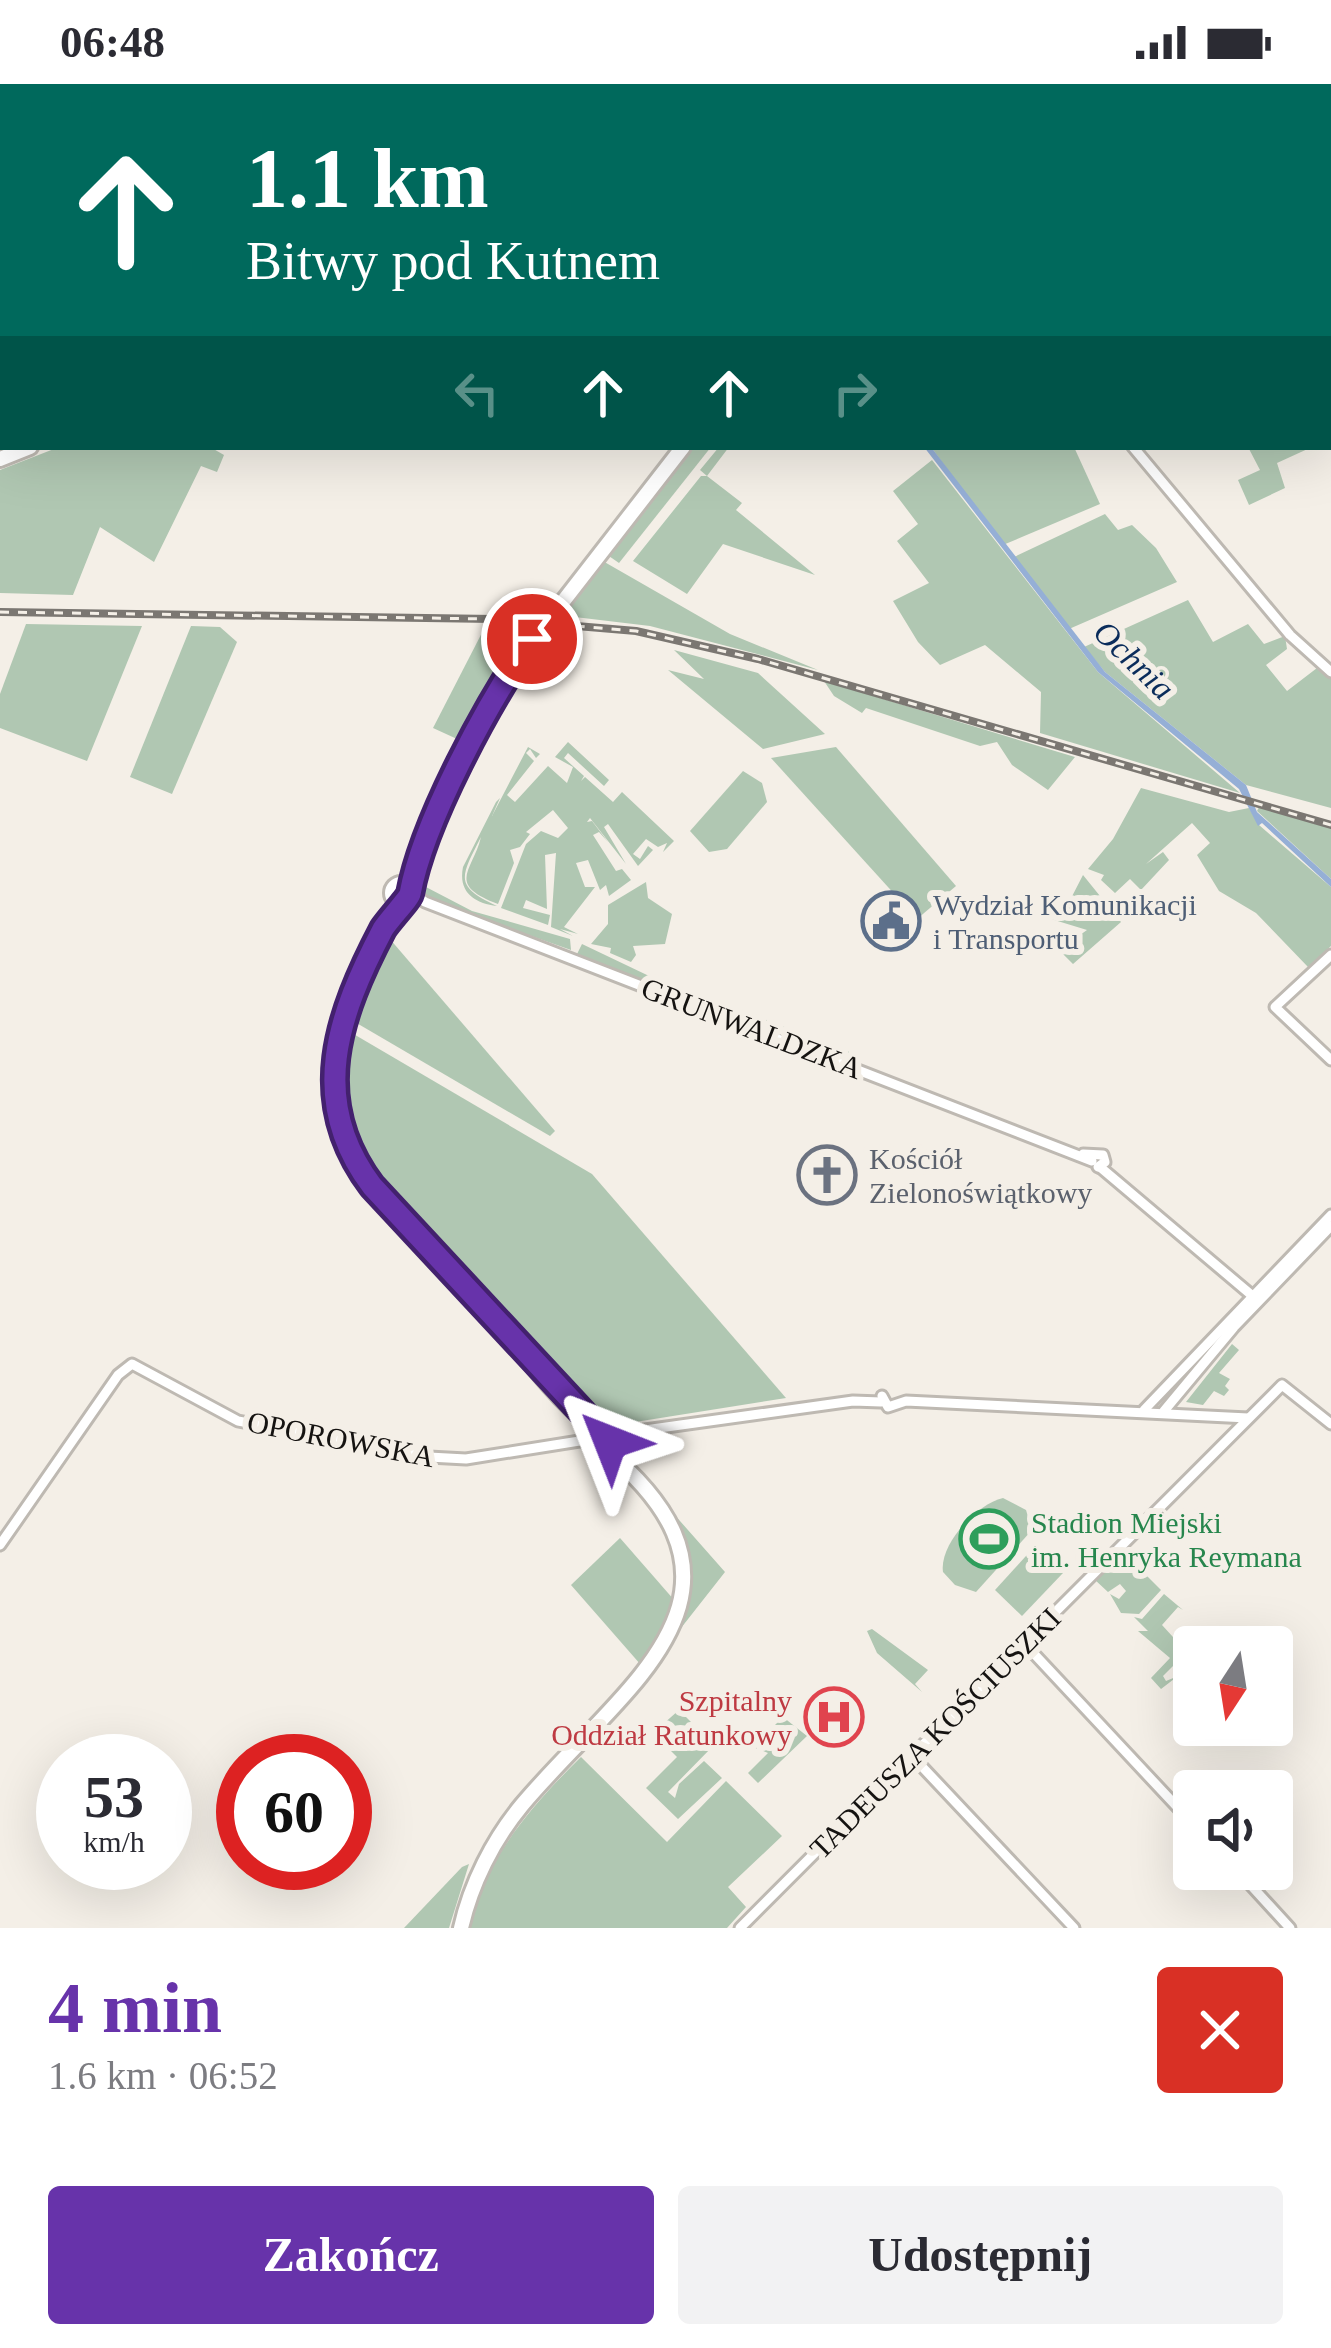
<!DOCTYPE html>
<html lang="pl">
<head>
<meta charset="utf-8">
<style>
  body { margin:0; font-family:"Times New Roman",serif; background:#f2f2f3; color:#2b2b33; height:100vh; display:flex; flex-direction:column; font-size:45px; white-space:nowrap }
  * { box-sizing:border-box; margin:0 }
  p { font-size:39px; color:#7c7c81 }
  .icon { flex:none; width:66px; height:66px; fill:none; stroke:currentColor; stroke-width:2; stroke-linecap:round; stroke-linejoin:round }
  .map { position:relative; height:1844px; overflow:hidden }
  .panel { display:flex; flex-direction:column; background:#fff; flex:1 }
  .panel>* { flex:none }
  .hud { position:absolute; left:0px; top:0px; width:1332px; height:366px; box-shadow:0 12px 48px #0002; background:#00695c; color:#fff; overflow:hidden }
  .needle { width:78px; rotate:192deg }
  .tools { position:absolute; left:1173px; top:1542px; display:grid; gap:24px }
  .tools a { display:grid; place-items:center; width:120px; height:120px; border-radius:12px; background:#fff; box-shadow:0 12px 48px #0002; font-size:60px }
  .speed { position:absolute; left:36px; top:1650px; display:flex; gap:24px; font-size:60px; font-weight:700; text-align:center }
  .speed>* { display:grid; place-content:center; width:156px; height:156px; border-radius:50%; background:#fff; box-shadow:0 12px 48px #0002; line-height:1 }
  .speed small { font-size:30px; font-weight:400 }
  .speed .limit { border:18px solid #d22; background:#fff; color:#111 }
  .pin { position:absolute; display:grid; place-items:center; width:102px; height:102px; color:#fff; margin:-51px; border:6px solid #fff; border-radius:50%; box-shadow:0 3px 12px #0007 }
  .me { position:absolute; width:132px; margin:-66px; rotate:315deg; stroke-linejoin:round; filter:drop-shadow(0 0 9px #0008) }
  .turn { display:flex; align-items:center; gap:42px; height:252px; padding:0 48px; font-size:54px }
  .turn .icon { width:156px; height:156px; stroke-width:2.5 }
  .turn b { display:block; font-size:84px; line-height:102px }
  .lanes { display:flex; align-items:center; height:114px; padding:0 48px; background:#0003; justify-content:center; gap:60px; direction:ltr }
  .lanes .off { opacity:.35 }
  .round { display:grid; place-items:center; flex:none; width:126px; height:126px; border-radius:12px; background:#f2f2f3 }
  .headline { display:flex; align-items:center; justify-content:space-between; height:204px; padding:0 48px }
  h1 { font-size:72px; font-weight:700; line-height:90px; color:#6733aa }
  .cta { display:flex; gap:24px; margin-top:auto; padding:24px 48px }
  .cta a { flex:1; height:138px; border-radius:12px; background:#6733aa; color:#fff; font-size:48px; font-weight:700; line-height:138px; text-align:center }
  .cta a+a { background:#f2f2f3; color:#2b2b33 }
  .status { display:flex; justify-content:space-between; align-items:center; height:84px; padding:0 60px; background:#fff; direction:ltr }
  .status svg { height:33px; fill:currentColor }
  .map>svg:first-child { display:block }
  .green { fill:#b0c7b2 }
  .water { fill:#95afd6 }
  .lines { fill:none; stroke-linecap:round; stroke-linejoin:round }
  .stream { stroke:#95afd6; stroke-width:3 }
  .tertiary-casing { stroke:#beb9b2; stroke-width:15 }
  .secondary-casing { stroke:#beb9b2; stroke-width:16 }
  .primary-casing { stroke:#beb9b2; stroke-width:20 }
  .tertiary { stroke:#fff; stroke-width:9 }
  .secondary { stroke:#fff; stroke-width:10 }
  .primary { stroke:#fff; stroke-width:14 }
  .rail-casing { stroke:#7b7772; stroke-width:8 }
  .rail { stroke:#f4efe7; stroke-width:3; stroke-dasharray:9; stroke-linecap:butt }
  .route-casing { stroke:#43216e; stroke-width:30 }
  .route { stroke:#6733aa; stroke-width:21 }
  .labels { text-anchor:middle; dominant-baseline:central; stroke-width:12; stroke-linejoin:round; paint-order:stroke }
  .service-label { font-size:30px; fill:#4e5e75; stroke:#f4efe7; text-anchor:start }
  .street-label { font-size:30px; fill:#151311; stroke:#f4efe7 }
  .worship-label { font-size:30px; fill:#5b616d; stroke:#f4efe7; text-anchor:start }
  .leisure-label { font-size:30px; fill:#27864d; stroke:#f4efe7; text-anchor:start }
  .health-label { font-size:30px; fill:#be3a42; stroke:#f4efe7; text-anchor:end }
  .water-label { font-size:33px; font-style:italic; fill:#0a2c5b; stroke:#f4efe7 }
</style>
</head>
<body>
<div class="status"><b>06:48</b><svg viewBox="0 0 49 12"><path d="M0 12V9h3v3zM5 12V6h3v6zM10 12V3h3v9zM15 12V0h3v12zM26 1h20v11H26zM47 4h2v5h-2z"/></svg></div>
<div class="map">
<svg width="1331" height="1844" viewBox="0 0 1331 1844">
  <rect width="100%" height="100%" fill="#f4efe7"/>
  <g class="green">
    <path d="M136,0H485L488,3H139Z"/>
    <path d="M59,363H210L224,371L217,388L201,382L154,478L100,443L73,511L0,509V386Z"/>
    <path d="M689,363H711L619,479L606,470Z"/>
    <path d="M719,363H729L707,392L742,419L736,426L815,491L723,460L687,510L633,477L701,392H707L700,386Z"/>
    <path d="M931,363H1074L1100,420L1003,461Z"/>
    <path d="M1248,363H1312L1277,379L1285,404L1249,421L1238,396L1260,386Z"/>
    <path d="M932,376L1098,588L1240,709L1040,649L1041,608L985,561L940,581L918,558L893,517L929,499L897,457L918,440L893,407Z"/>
    <path d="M1105,430L1118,446L1132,441L1156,464L1177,498L1069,545L1012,474Z"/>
    <path d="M601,476L730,550L818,586L650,542L558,531Z"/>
    <path d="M1188,516L1213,558L1248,540L1264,560L1285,552L1287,565L1266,581L1287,607L1317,584L1331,595V724L1246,701L1105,588L1084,563Z"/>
    <path d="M487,539L537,540L468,660L433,644Z"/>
    <path d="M26,540L142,542L87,677L0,644V610Z"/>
    <path d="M191,542L220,543L237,558L172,710L130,693Z"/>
    <path d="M674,566L758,589L825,650L763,665L668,586L704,595Z"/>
    <path d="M824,597L1075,673L1048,706L1012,681L997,658L980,662L866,624L862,629L834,612Z"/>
    <path d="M568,658L609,696L604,702L568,669L564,674L584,692L581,697L585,693L613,718L622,708L674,757L663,768L667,759L658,763L646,755L633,770L640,775L648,762L653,766L638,782L608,740L604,743L626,780L590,734L587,738L592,737L608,758L599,748L593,751L616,787L622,785L631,796L609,812L606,801L600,806L588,776L576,779L585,803H595L564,843L578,850L560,845L573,852L551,843L556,769L545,771L547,825L526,816L523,824L550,831L548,841L501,824L526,760L541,747L558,754L568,744L553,726L526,748L530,750L520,763L510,766L514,779L498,820C445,800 473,787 481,753C460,794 454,802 497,822C474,819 458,808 463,783L496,718L500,714L492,732L528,663L540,670L536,674L530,665L526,669L534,677L507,711L515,718L548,682L567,699L573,683L555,673Z"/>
    <path d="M836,663L956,802L917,835L771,674Z"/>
    <path d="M743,687L762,699L767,718L727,765L709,768L690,747Z"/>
    <path d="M1141,704L1229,728L1249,724L1259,741L1331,803V862L1308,883L1256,829L1219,807L1197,771L1210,759L1192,739L1146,780L1163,768L1169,776L1141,806L1130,795L1115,809L1101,796L1104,791L1088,785L1113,755Z"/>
    <path d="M1259,723L1331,744V795L1257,727Z"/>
    <path d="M1083,791L1121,838L1073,880L1059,866L1087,846L1051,835L1066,824Z"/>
    <path d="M646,798L648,814L672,830L665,860L633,862L636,871L631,878L610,869L611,864L591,860L608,840V821Z"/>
    <path d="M424,802L472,827L570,855L571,866L418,812Z"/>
    <path d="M389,854L555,1047L550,1052L348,934Z"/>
    <path d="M582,860L691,912H704L857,971L859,977L854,981L576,872Z"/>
    <path d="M345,945L592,1090L786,1314L610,1342L593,1340L370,1085C343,1038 340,998 345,945Z"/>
    <path d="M1232,1260L1239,1266L1219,1289L1230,1295L1225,1302L1229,1306L1224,1312L1214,1307L1203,1321L1186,1318Z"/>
    <path d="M1003,1414L1026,1426L1032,1446L976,1508L955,1501L943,1488C939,1461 976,1420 1003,1414Z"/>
    <path d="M665,1420L725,1488L681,1544L688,1485Z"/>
    <path d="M620,1454L675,1517L664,1548L641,1581L571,1501Z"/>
    <path d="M1035,1462L1063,1489L1022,1532L995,1506Z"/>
    <path d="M1118,1468L1138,1483L1132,1486L1139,1493L1141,1486L1161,1506L1139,1530L1121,1529L1110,1510L1119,1515L1126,1507L1120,1500L1108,1508L1094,1495Z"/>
    <path d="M1164,1510L1183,1526L1178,1523L1162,1541L1194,1576L1179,1590L1191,1573L1186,1569L1163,1592L1166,1597L1178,1592L1161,1605L1151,1594L1170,1574L1138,1547H1148L1134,1533L1142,1535Z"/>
    <path d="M872,1545L928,1586L915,1600L922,1608L877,1569L867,1547Z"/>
    <path d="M679,1626L714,1661L668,1708L675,1714L679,1700L704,1677L722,1694L678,1735L646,1704L677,1673L653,1649Z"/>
    <path d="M783,1633L807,1652L758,1699L748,1689L768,1669L753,1663Z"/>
    <path d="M581,1673L667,1758L726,1697L782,1752L728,1803L746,1823L727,1844H468C487,1773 530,1723 581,1673Z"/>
    <path d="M469,1780L449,1844H404L462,1783Z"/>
  </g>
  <path class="water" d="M924,363H931L1105,588L1246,701L1257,728L1331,795V803L1262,739L1258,742L1239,705L1098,588Z"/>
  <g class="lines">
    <g class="stream">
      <path d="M1087,0L1089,3"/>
      <path d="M167,3L171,0"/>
      <path d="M0,48H3"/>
      <path d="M1329,141L1331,140"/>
    </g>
    <g class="tertiary-casing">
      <g id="tertiary">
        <path d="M1133,363L1290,551L1331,588"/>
        <path d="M410,807L425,818L1092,1077"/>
        <path d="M1331,871L1275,923L1331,976"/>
        <path d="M1083,1070L1103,1071L1105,1078L1098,1083"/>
        <path d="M1100,1083L1255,1214"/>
        <path d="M882,1312L888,1323L906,1317L1248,1334"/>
        <path d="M1144,1326L1331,1131"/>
        <path d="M1164,1327L1234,1243L1331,1142"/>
        <path d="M609,1351L853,1317L881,1318"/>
        <path d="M0,1461L118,1291L132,1280L238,1337L429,1373L466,1375L592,1355"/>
        <path d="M1024,1559L1194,1741"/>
        <path d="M912,1672L1074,1844"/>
        <path d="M1236,1785L1290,1844"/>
        <path d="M740,1844L1282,1301L1331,1340"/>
      </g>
    </g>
    <g class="secondary-casing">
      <path id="secondary" d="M811,0L812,3"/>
    </g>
    <g class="primary-casing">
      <g id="primary">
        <path d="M921,3L929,0"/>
        <path d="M0,375L30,363"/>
        <circle cx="401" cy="809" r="9"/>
        <path d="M408,802L479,644L520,573L683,363"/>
        <path d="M402,818C382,840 370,871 357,898C284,1046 400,1134 492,1234C525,1269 559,1322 600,1347"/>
        <circle cx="601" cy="1356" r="9"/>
        <path d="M461,1844C471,1800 493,1756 522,1721C620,1604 781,1510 604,1365"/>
      </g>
    </g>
    <use href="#tertiary" class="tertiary"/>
    <use href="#secondary" class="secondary"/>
    <use href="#primary" class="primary"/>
    <g class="rail-casing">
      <path id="rail" d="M0,528L494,535L636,547L758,575L1331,741"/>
    </g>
    <use href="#rail" class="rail"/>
  </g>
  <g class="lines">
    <g class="route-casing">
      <path id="route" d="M532,555C488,618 423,738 410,810C410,813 388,837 383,845C338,931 307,1016 372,1102L610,1358"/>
    </g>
    <use href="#route" class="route"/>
  </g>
  <defs>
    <g id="civic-ring" transform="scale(3)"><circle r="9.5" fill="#f4efe7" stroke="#5c6f8a" stroke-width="1.5"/><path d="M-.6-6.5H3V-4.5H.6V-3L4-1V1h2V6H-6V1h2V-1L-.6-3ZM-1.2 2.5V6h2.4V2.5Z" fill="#5c6f8a"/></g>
    <g id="church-ring" transform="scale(3)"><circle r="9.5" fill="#f4efe7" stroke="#6b7280" stroke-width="1.5"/><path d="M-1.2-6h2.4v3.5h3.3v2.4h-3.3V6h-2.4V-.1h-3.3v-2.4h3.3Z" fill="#6b7280"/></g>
    <g id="stadium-ring" transform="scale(3)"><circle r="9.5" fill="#f4efe7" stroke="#2e9e5b" stroke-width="1.5"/><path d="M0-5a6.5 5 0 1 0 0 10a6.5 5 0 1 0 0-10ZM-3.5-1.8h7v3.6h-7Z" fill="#2e9e5b"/></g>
    <g id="hospital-ring" transform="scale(3)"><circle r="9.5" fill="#f4efe7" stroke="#e0444e" stroke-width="1.5"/><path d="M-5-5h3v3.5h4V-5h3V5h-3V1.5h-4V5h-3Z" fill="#e0444e"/></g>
  </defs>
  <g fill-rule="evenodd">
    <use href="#civic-ring" x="891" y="837"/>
    <use href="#church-ring" x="827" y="1091"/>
    <use href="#stadium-ring" x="989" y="1455"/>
    <use href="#hospital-ring" x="834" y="1633"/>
  </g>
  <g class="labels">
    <g class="service-label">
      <text x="933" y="820">Wydział Komunikacji<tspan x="933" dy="34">i Transportu</tspan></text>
    </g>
    <g class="street-label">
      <text transform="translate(752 944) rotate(21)">GRUNWALDZKA</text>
      <text transform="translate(341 1355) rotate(11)">OPOROWSKA</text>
      <text transform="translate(935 1649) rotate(-45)">TADEUSZA KOŚCIUSZKI</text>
    </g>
    <g class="worship-label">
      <text x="869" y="1074">Kościół<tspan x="869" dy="34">Zielonoświątkowy</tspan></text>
    </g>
    <g class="leisure-label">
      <text x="1031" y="1438">Stadion Miejski<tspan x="1031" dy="34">im. Henryka Reymana</tspan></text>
    </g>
    <g class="health-label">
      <text x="792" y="1616">Szpitalny<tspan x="792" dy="34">Oddział Ratunkowy</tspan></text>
    </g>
    <g class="water-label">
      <text transform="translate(1134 576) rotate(44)">Ochnia</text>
    </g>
  </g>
</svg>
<div class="tools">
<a><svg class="needle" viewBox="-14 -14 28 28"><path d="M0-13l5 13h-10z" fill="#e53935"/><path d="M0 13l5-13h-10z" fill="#7c7c81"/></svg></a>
<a><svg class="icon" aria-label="sound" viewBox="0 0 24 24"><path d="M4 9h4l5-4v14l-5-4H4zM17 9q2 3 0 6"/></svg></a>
</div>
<div class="speed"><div>53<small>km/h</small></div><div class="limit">60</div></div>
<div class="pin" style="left:532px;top:555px;background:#d93025"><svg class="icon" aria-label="arrive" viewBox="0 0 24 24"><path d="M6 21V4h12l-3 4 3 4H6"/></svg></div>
<svg class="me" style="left:610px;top:1358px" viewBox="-20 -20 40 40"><path d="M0-17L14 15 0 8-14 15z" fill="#6733aa" stroke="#fff" stroke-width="4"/></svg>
<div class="hud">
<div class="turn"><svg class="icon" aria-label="ahead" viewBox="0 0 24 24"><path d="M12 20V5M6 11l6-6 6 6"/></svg><div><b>1.1 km</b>Bitwy pod Kutnem</div></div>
<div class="lanes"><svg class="icon off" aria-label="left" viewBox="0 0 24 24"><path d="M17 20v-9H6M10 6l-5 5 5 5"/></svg><svg class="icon" aria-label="ahead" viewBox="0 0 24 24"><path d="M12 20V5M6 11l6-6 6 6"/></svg><svg class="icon" aria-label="ahead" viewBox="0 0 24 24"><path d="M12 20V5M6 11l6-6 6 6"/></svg><svg class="icon off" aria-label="right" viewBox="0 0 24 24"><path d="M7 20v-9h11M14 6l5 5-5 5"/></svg></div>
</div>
</div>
<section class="panel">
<div class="headline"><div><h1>4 min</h1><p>1.6 km · 06:52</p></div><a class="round" style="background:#d93025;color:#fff"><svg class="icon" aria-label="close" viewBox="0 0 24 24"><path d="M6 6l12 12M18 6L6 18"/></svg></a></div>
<div class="cta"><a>Zakończ</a><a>Udostępnij</a></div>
</section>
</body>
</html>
